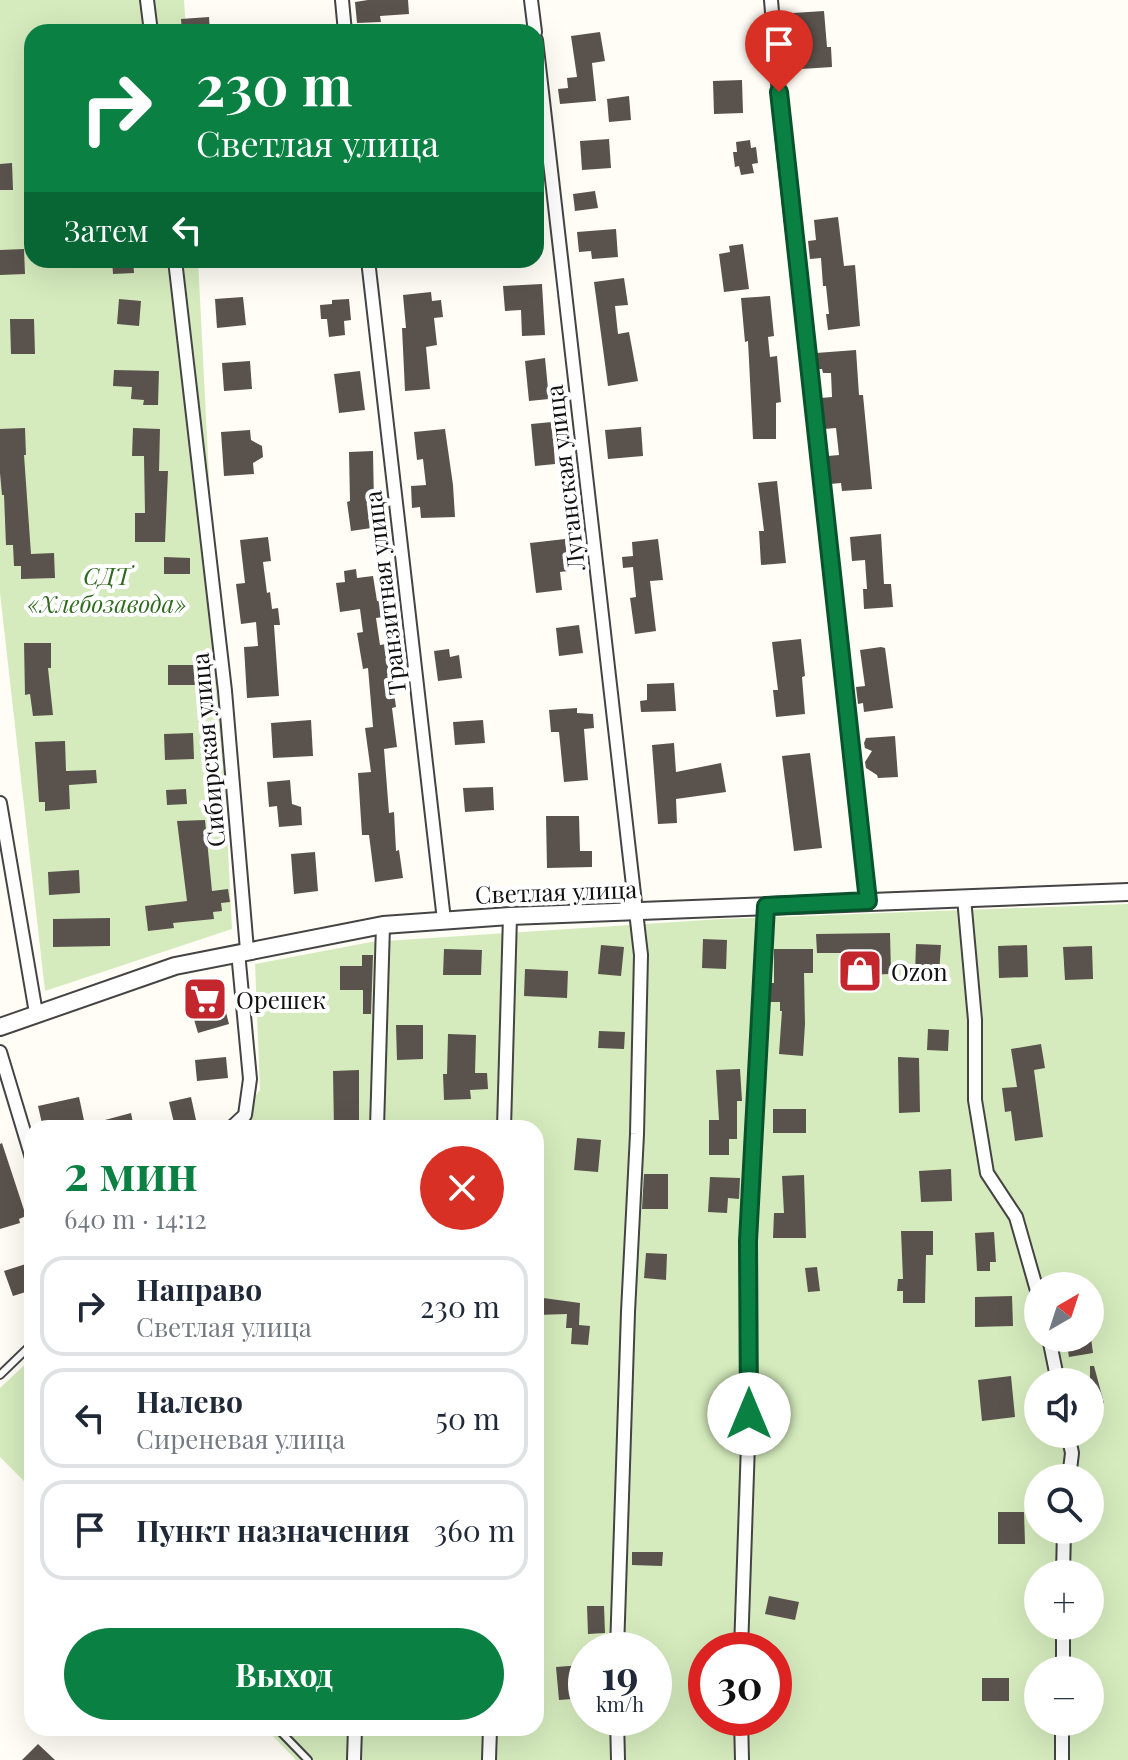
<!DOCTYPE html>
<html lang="ru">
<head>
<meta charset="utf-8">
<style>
  body { margin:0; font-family:"Playfair Display",serif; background:#f2f2f3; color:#1f2937; height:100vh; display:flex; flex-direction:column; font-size:30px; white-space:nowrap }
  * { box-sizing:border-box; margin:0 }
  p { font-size:26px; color:#747a83 }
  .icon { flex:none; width:44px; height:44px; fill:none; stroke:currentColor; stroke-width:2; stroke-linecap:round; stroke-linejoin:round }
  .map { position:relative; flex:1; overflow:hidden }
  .sheet { position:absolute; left:24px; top:1120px; width:520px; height:616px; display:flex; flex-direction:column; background:#fff; border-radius:24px; box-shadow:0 8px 32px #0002 }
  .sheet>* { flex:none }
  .banner { position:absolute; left:24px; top:24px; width:520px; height:244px; border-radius:24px; box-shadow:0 8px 32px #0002; background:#0b8043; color:#fff; overflow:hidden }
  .needle { width:52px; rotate:39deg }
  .fabs { position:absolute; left:1024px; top:1272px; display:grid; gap:16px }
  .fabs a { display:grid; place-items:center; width:80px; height:80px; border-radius:50%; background:#fff; box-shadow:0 8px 32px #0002; font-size:40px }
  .speed { position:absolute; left:568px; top:1632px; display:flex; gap:16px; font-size:40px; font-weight:700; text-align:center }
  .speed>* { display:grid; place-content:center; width:104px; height:104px; border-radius:50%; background:#fff; box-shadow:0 8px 32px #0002; line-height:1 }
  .speed small { font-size:20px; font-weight:400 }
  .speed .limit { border:12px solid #d22; background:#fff; color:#111 }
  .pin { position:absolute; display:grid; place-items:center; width:68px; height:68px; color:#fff; margin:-82px -34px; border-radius:50% 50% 50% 0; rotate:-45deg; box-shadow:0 0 8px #0007 }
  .pin .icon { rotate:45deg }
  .me { position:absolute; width:88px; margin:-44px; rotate:0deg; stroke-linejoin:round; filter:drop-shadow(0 0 6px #0008) }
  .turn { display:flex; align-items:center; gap:28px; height:168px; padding:0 40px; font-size:36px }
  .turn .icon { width:104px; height:104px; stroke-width:2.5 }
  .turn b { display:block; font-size:56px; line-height:68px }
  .then { display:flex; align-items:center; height:76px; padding:0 40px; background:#0003; gap:16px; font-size:30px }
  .round { display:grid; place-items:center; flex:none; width:84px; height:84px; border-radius:42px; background:#f2f2f3 }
  .overview { display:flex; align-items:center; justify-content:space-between; height:136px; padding:0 40px }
  h1 { font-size:48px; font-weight:700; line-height:60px; color:#0b8043 }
  .cta { display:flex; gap:16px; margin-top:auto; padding:16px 40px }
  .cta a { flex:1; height:92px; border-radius:48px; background:#0b8043; color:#fff; font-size:32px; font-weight:700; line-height:92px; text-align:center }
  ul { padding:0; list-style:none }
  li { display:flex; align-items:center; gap:24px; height:100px; margin:0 16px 12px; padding:0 24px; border:4px solid #e0e1e3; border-radius:24px }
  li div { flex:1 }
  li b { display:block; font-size:30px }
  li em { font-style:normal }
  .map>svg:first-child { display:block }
  .green { fill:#d5ebbd; fill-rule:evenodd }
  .building { fill:#5a524d }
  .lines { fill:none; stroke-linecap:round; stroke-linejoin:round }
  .service-casing { stroke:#444; stroke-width:10 }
  .minor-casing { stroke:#444; stroke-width:16 }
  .tertiary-casing { stroke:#444; stroke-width:20 }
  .service { stroke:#fff; stroke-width:6 }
  .minor { stroke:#fff; stroke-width:12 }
  .tertiary { stroke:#fff; stroke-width:16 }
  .route-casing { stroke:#07532c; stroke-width:20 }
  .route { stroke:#0b8043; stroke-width:14 }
  .labels { text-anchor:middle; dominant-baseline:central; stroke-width:8; stroke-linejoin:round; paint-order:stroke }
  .street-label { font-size:24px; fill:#111; stroke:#fff }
  .park-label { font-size:24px; font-style:italic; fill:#2f6b1f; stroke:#fff }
  .poi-label { font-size:24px; fill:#111; stroke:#fff; text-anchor:start }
</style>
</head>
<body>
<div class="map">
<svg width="1128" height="1760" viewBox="0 0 1128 1760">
  <rect width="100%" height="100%" fill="#fffdf5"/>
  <g class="green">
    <path d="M0,0H184L186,32H32V260H198L232,929L45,991L0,593Z"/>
    <path d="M1128,904V1760H296L265,1728H536V1128H230L260,1090L255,964L371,942L721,919ZM1038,1286H1090V1338H1038ZM1038,1382H1090V1434H1038ZM1038,1478H1090V1530H1038ZM1038,1574H1090V1626H1038ZM586,1650H654V1718H586ZM706,1650H774V1718H706ZM1038,1670H1090V1722H1038Z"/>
    <path d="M32,1358V1489L0,1457V1388Z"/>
  </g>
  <g class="building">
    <path d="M368,0H408L409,14L380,16L381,22L357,23L355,2Z"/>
    <path d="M824,11L827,47H831L832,67L801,69L799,39L783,40L782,23L794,22L793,13Z"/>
    <path d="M209,17L210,32H182L181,19Z"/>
    <path d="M600,32L605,61L592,63L596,101L560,104L558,89L568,88L567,78L577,77L571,36Z"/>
    <path d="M742,80L743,113L714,114L713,81Z"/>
    <path d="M629,96L631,120L609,122L607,99Z"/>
    <path d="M609,139L611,168L582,170L580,141Z"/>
    <path d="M750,140L751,148L756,147L758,163L752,164L754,173L741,175L739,166L735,167L733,152H737L736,142Z"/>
    <path d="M12,163L13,190H0V164Z"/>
    <path d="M595,191L598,208L575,211L573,194Z"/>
    <path d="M838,217L844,266L855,265L860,326L828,330L826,314H829L826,286H823L821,258L810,259L808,241L816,240L814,220Z"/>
    <path d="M616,229L618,257L592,259L591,251L579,252L577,232Z"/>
    <path d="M743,244L749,289L724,292L719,254L730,252L729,246Z"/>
    <path d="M24,249L25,274L0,275V250Z"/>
    <path d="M112,260H133L134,273L113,274Z"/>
    <path d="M624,278L628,305L615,306L618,334L629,332L638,381L608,386L594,282Z"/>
    <path d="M542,284L545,335L522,336L521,310L505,311L503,286Z"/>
    <path d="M431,292L432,301L441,300L443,317L434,318L437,345L426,347L430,389L405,391L402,328H406L403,295Z"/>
    <path d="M770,296L774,336L768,337L770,357L777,356L781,402L776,403V439H753L748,341L745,342L741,298Z"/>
    <path d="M243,297L246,325L217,328L215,299Z"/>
    <path d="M119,299L141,301L139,326L117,324Z"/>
    <path d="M349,299L351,320L344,321L345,335L329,337L327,319H321L320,305L332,304V300Z"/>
    <path d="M10,319H34L35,354H11Z"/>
    <path d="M856,350L859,395H863L872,489L842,491L841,483L830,484L828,456L839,455L836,428L824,429L821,398L832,397L831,373H823L822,369H817L816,353Z"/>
    <path d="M545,358L549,399L529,401L525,361Z"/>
    <path d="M250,361L252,389L224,391L222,363Z"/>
    <path d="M114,370L159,371L158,405H143L144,400L131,399L132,387L113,386Z"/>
    <path d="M360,371L365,410L339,413L334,374Z"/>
    <path d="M552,422L555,464L535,466L531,424Z"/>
    <path d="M641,427L643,456L608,459L605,430Z"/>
    <path d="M25,428L26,455H24L31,554L54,553L55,578L21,579V566H14L13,545H6L4,495H2L0,473V429Z"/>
    <path d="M133,428L160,429L159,471H168L165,542H135V513H145L144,456H132Z"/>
    <path d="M445,429L453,485L455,517L421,518L420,507L412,508L411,486L426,485L423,459L417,460L414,432Z"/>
    <path d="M250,430L251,440L262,446L263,457L253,463L254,474L224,476L221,432Z"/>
    <path d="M373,451L374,505L383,504L385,515L377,517L378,527L351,531L347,502L350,501L349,452Z"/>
    <path d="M777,481L786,563L761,565L759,531H764L758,483Z"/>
    <path d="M881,534L884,584H891L893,607L864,609L863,589H867L865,560L852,561L850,537Z"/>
    <path d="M268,537L271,561L263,562L267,593L270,592L272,609L278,608L280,625H274L279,696L247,698L244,647L258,646L256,622L241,624L236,584L245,583L240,540Z"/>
    <path d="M565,539L568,571L560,572L562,590L536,593L530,543Z"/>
    <path d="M658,539L663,580L650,581L656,631L635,634L630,598L636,597L633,567L623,568L622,557L633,556L632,542Z"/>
    <path d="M164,557L190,558V574H164Z"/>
    <path d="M356,569L357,578L373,576L377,601L381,600L383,617L376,618L380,645L387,644L396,707L392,708L397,747L384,749L389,813L394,812L396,851L399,850L403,878L375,882L369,835H362L358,773L371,772L365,728L373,727L368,668L363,669L357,633L363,632L360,609L340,612L336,583L345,582L344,571Z"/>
    <path d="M579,625L583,653L559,656L556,628Z"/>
    <path d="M801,639L805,676L802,677L805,714L776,717L773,690H778L772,642Z"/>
    <path d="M24,643H51V668H48L53,715L33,716L30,694L25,695Z"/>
    <path d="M881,647L885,648L893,708L864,712L863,703L858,704L856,687L865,686L860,650Z"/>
    <path d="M449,649L450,657L459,655L462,678L438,681L434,651Z"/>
    <rect x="168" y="665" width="29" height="20"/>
    <path d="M674,683L676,711L641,712L640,701L647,700V684Z"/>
    <path d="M577,708V713L593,714L594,728L584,729L588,780L564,782L559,732H551L549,710Z"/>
    <path d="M311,720L313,756L273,758L271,723Z"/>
    <path d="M483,720L485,743L455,745L453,722Z"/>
    <path d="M193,733L194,759L165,760L164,734Z"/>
    <path d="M895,736L898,777L878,778L877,775L866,768L865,762L872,751L865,748L864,743L866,738Z"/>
    <path d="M65,741L66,771L96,770L97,783L69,785L70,809L45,811V802H39L35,742Z"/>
    <path d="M674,743L676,772L721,763L726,792L676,799L677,823L658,824L652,745Z"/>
    <path d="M810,753L822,848L794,851L782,756Z"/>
    <path d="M290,780L292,804L301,807L302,825L279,827L277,806L269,807L267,782Z"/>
    <path d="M493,787L494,810L465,812L463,788Z"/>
    <path d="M186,789L187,804L167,805L166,790Z"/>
    <path d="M546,816H579L580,851H592V867L547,868Z"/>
    <path d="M205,820L212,891L228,889L230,902L221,903L222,911L213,912L214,919L173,923L174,928L148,931L145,906L187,901L177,821Z"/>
    <path d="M315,852L318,891L294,894L291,854Z"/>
    <path d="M79,870L80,893L49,895L48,872Z"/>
    <path d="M110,918V946L53,947V919Z"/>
    <path d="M890,933L891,974L858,975V981H842V953H817L816,934Z"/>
    <path d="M703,939L727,940L726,969L702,968Z"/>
    <path d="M916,944L941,945L939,974L915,973Z"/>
    <path d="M601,945L624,947L621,976L598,974Z"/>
    <path d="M1027,945L1028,977L999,978L998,946Z"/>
    <path d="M1092,946L1093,979L1065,980L1063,947Z"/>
    <path d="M444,949L482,950L481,975H443Z"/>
    <path d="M774,949H813V973H804L805,1024L803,1056L779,1054L782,1011H780V1002H770L771,983H774Z"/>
    <path d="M362,955H373L371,1014H363V990H340V966H362Z"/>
    <path d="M525,969L568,971L567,998L524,996Z"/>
    <path d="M222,997L229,1024L198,1033L190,1006Z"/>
    <path d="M396,1025H423V1059L397,1060Z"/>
    <path d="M928,1029L949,1030L948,1051L927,1050Z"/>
    <path d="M599,1031L625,1032L624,1049L598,1048Z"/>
    <path d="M448,1034L476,1035L475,1073H487L488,1089L470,1090L471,1099L444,1100L443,1074H447Z"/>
    <path d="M1041,1044L1045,1068L1034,1070L1043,1137L1015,1141L1011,1111L1005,1112L1002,1088L1017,1087L1011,1049Z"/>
    <path d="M226,1057L228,1078L197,1081L195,1060Z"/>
    <path d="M898,1057L919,1058L920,1112L899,1113Z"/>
    <path d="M740,1069L742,1101H737V1139H729V1155H709V1120H719L716,1070Z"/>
    <path d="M359,1070V1128H334L333,1071Z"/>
    <path d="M79,1097L85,1125L43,1128L38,1106Z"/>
    <path d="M191,1097L196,1120L174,1123L169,1102Z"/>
    <rect x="773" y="1109" width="33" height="24"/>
    <path d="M131,1113L134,1128H90V1124Z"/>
    <path d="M577,1138L601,1140L598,1172L574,1170Z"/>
    <path d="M2,1143L26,1216L19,1219L20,1223L0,1229V1144Z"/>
    <path d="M951,1169L952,1201L921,1202L919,1171Z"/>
    <path d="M644,1174H668V1209H642Z"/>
    <path d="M804,1175L806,1238H773L774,1213H784L782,1176Z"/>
    <path d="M710,1177L740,1178L739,1199L728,1198L727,1213L708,1212Z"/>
    <path d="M901,1231H933V1255H926L925,1303H903V1291H897L898,1279H903Z"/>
    <path d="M994,1232L996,1262H990V1271H977L975,1233Z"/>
    <path d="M646,1253L667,1254L666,1280L644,1278Z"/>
    <path d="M32,1262V1290L13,1296L4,1271Z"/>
    <path d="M817,1267L820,1291L808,1292L805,1268Z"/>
    <path d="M1012,1296L1013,1326L975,1327V1297Z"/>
    <path d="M536,1297L580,1303L579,1325L590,1326L588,1345L571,1344L572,1328H566L567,1314L536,1315Z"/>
    <path d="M1066,1338H1091L1093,1353L1069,1357Z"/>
    <path d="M1090,1366H1094L1104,1403L1090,1406Z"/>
    <path d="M1011,1376L1015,1417L982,1421L978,1380Z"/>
    <path d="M998,1512H1024L1025,1544H998Z"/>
    <path d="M632,1552H663L662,1566L632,1565Z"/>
    <path d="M769,1596L799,1602L795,1620L765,1614Z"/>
    <path d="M587,1606H604L605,1633L588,1634Z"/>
    <path d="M582,1665L585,1698L559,1700L556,1667Z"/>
    <rect x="982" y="1678" width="27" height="23"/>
    <path d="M38,1744L55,1760H22Z"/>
  </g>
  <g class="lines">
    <g class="service-casing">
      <g id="service">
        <path d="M0,1375L32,1344"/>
        <path d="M277,1728L308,1760"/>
      </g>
    </g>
    <g class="minor-casing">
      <g id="minor">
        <path d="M147,0L151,32"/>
        <path d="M342,0L345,32"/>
        <path d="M531,0L535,32"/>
        <path d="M771,0L783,143L868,901"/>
        <path d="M536,40L641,955L637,1134L628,1312L617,1650"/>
        <path d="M175,260L225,691L247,950"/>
        <path d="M368,260L444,920"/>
        <path d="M0,803L36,1013"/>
        <path d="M964,898L975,1020V1100L987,1173L1016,1217L1038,1294"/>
        <path d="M0,1052L32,1158"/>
        <path d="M231,1128L245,1115L250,1079L238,952"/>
        <path d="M377,1128L383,925"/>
        <path d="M504,1128L510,916"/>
        <path d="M1049,1338L1058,1382"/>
        <path d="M1068,1434L1072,1453L1069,1478"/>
        <path d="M1063,1574L1064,1530"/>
        <path d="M741,1650L749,1414L748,1241L766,906"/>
        <path d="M1063,1670V1626"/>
        <path d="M617,1718L618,1760"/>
        <path d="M741,1718L742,1760"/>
        <path d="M354,1760L355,1728"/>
        <path d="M489,1760L490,1728"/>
        <path d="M1062,1760V1722"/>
      </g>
    </g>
    <g class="tertiary-casing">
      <path id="tertiary" d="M0,1027L175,966L383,925L510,916L1128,892"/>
    </g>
    <use href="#service" class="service"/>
    <use href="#minor" class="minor"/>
    <use href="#tertiary" class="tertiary"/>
  </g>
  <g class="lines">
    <g class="route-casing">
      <path id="route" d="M749,1414L748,1241L766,906L868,901L779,92"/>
    </g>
    <use href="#route" class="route"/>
  </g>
  <defs>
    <g id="shop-square" transform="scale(2.3)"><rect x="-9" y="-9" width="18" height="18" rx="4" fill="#c4262e" stroke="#fff"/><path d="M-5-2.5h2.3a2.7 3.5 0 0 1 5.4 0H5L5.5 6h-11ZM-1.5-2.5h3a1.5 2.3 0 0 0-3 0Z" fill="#fff"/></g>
    <g id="supermarket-square" transform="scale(2.3)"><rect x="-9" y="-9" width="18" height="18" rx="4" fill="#c4262e" stroke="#fff"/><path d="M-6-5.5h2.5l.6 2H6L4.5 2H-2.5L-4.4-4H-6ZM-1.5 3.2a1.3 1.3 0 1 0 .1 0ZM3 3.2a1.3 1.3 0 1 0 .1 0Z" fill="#fff"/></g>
  </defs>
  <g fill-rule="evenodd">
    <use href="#shop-square" x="860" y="971"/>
    <use href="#supermarket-square" x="205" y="999"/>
  </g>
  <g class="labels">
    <g class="street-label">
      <text transform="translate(564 478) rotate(-97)">Луганская улица</text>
      <text transform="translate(384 593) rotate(-97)">Транзитная улица</text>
      <text transform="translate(207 750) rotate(-95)">Сибирская улица</text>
      <text transform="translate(556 891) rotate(-2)">Светлая улица</text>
    </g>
    <g class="park-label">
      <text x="107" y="575">СДТ<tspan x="107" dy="28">«Хлебозавода»</tspan></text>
    </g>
    <g class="poi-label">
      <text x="891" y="971">Ozon</text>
      <text x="236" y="999">Орешек</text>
    </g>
  </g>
</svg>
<div class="fabs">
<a><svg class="needle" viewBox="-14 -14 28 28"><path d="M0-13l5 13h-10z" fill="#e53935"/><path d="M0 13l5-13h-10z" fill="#747a83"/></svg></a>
<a><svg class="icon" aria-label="sound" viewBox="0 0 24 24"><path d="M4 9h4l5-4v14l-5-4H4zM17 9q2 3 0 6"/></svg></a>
<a><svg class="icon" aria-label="search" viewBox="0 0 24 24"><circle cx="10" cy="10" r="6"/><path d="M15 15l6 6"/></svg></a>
<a>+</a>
<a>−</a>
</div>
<div class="speed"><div>19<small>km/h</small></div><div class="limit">30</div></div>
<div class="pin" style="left:779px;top:92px;background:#d93025"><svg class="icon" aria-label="arrive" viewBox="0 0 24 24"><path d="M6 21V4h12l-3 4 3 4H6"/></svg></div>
<svg class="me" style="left:749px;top:1414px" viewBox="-20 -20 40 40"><circle r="19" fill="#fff"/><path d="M0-13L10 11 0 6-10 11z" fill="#0b8043"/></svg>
<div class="banner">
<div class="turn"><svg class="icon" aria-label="right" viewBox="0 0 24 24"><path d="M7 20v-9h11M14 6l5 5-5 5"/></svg><div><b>230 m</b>Светлая улица</div></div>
<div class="then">Затем<svg class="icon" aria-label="left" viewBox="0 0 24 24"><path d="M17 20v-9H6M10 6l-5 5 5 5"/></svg></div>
</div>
<section class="sheet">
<div class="overview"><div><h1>2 мин</h1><p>640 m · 14:12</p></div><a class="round" style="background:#d93025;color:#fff"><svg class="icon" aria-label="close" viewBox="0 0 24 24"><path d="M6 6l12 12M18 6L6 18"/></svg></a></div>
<ul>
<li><svg class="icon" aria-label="right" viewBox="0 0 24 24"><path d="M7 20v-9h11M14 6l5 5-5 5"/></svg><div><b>Направо</b><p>Светлая улица</p></div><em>230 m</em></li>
<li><svg class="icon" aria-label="left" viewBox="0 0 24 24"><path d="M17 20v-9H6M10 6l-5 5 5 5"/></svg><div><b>Налево</b><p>Сиреневая улица</p></div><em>50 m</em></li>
<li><svg class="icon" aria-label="arrive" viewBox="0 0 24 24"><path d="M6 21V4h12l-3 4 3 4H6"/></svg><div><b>Пункт назначения</b></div><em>360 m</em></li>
</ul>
<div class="cta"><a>Выход</a></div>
</section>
</div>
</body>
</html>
